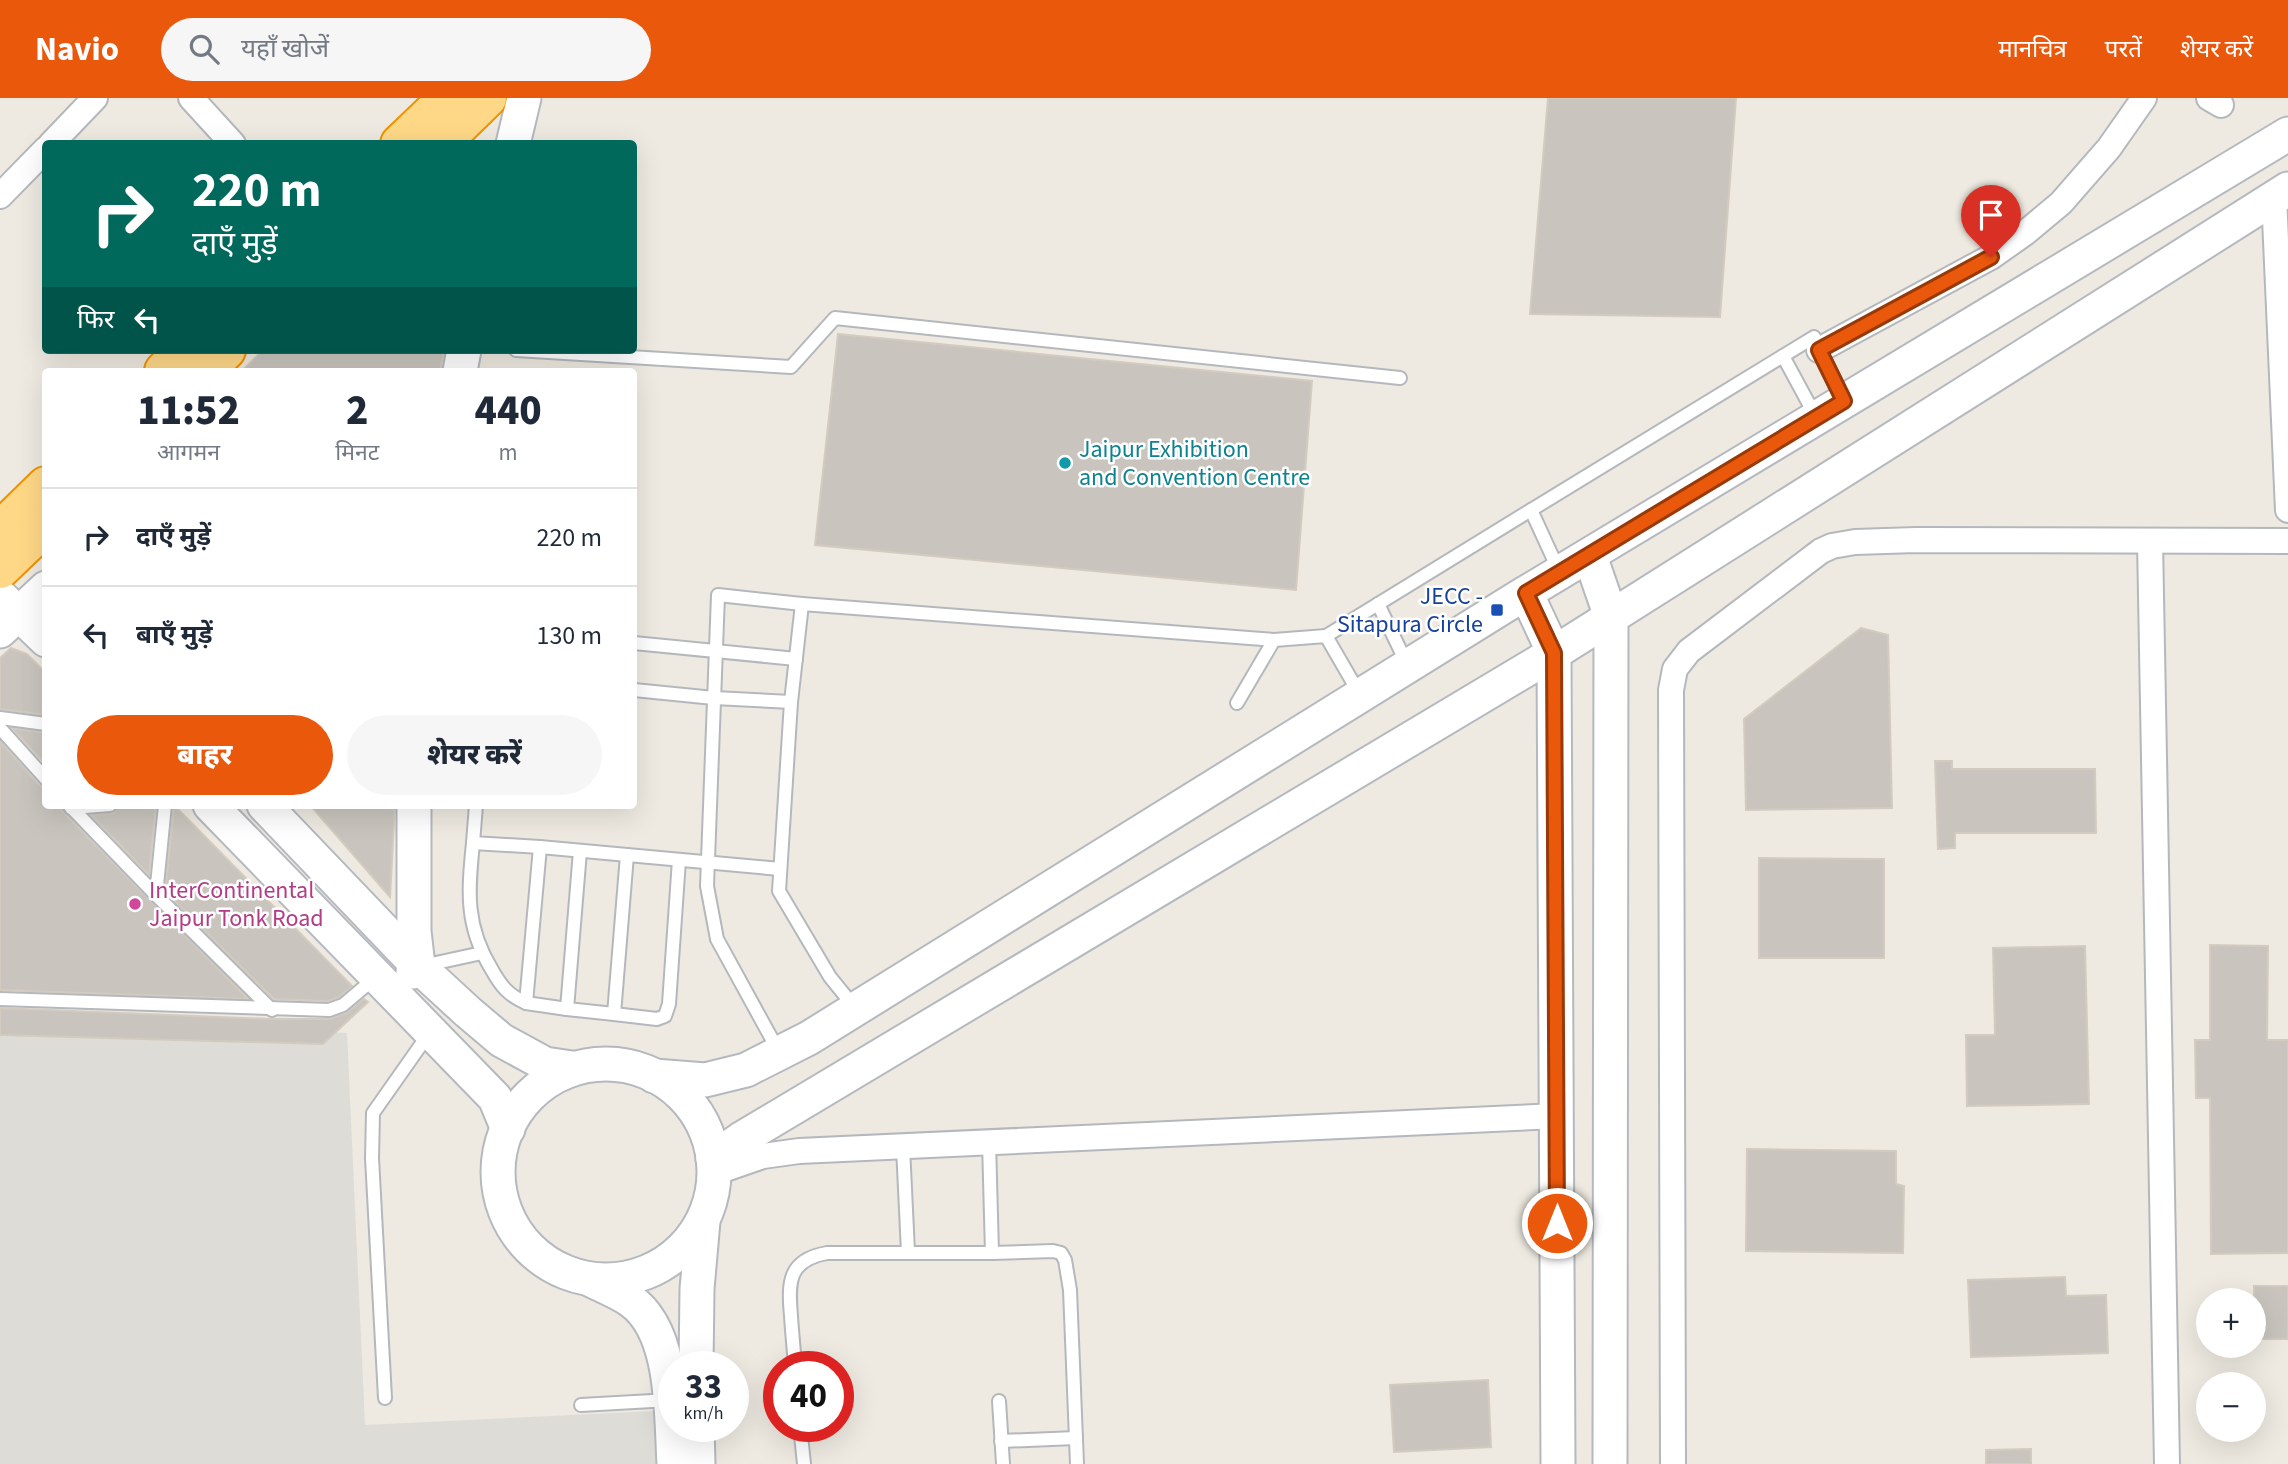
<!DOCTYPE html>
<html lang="hi">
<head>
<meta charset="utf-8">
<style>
  body { margin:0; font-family:"Source Sans 3","Noto Sans Devanagari",sans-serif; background:#f6f6f7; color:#1f2937; height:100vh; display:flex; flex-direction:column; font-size:26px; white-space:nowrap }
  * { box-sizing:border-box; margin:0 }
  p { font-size:23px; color:#747a83 }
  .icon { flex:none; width:38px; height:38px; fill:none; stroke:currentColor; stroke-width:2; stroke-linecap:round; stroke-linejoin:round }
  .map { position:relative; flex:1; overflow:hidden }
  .sheet { position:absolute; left:42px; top:270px; width:595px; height:441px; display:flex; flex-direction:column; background:#fff; border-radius:7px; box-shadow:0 7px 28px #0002 }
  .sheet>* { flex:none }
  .guide { position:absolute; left:42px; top:42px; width:595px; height:214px; border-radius:7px; box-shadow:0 7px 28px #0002; background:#00695c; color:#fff; overflow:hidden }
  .controls { position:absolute; left:2196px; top:1190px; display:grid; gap:14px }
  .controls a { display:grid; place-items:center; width:70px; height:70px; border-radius:50%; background:#fff; box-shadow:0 7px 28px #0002; font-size:35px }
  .speed { position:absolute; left:658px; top:1253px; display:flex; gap:14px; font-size:35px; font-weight:700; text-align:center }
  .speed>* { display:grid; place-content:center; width:91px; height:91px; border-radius:50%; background:#fff; box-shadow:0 7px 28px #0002; line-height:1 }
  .speed small { font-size:18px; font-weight:400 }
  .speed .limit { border:10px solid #d22; background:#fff; color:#111 }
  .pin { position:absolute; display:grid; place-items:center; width:60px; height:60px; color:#fff; margin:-72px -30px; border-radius:50% 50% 50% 0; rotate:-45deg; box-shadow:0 0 7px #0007 }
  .pin .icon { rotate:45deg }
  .me { position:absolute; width:77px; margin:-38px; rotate:0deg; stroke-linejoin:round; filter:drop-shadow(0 0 5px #0008) }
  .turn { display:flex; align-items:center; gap:24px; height:147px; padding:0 35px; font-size:32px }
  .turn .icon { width:91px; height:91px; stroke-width:2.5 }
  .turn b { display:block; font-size:49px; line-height:60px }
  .then { display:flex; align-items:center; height:66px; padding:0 35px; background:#0003; gap:14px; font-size:26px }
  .eta { display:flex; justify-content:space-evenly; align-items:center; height:119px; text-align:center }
  .eta b { font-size:42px; font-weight:800; line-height:49px }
  .cta { display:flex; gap:14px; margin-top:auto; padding:14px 35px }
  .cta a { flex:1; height:80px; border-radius:42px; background:#ea580c; color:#fff; font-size:28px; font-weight:800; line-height:80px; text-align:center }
  .cta a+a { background:#f6f6f7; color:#1f2937 }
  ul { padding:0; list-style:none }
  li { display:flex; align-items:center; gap:21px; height:98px; padding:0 35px; border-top:2px solid #e0e1e3 }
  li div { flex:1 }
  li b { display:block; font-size:26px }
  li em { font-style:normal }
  header { display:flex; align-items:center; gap:42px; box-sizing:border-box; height:98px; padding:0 35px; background:#ea580c; color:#fff }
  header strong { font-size:33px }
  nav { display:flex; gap:38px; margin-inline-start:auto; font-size:24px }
  .search { width:490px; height:63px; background:#f6f6f7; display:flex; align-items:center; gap:18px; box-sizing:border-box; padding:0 24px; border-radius:38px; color:#747a83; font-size:26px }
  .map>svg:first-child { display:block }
  .industrial { fill:#dedcd6 }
  .building { fill:#c9c5be; stroke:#d3cbbf; stroke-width:2 }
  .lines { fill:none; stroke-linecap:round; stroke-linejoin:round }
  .lane-casing { stroke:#b4b8bd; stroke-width:16 }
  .street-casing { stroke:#b4b8bd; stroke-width:28 }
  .secondary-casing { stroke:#b5b9bf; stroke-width:37 }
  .highway-casing { stroke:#ef9300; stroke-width:42 }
  .lane { stroke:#fff; stroke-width:12 }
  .street { stroke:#fff; stroke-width:24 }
  .secondary { stroke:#fff; stroke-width:33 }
  .highway { stroke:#ffd887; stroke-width:38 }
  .route-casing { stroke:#983908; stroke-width:18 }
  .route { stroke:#ea580c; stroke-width:12 }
  .culture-dot { fill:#0f9aa8; stroke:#fff; stroke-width:2.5 }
  .transit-dot { fill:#1a4fb4; stroke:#fff; stroke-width:2.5 }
  .hotel-dot { fill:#d1479c; stroke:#fff; stroke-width:2.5 }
  .labels { text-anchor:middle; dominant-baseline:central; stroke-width:5; stroke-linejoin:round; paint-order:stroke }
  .culture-label { font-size:24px; fill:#0d838f; stroke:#fff; text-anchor:start }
  .transit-label { font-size:24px; fill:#164399; stroke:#fff; text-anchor:end }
  .hotel-label { font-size:24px; fill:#b23c85; stroke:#fff; text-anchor:start }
</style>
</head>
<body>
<header>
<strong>Navio</strong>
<div class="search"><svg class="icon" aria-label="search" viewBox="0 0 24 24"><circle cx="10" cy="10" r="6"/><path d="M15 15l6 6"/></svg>यहाँ खोजें</div>
<nav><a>मानचित्र</a><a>परतें</a><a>शेयर करें</a></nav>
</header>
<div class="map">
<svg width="2288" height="1366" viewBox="0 0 2288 1366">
  <rect width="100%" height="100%" fill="#eeeae1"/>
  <path class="industrial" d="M0,923L347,935L365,1327L655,1313L656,1366H0Z"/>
  <g class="building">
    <path d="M1548,0H1736L1720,219L1530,216Z"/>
    <path d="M838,236L1312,283L1296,492L815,447Z"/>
    <path d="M263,252H444L440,273H242Z"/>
    <path d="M1861,530L1888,537L1892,710L1746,712L1744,621Z"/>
    <path d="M11,550L27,556L46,575V617L0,611V560Z"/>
    <path d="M12,630L46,635V667Z"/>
    <path d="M0,643L39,687L46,690V707H60L64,715L248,901L0,892Z"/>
    <path d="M1935,663H1952V671H2095L2096,735H1955V750L1938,751Z"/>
    <path d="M119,707H156L149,777L91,717L114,715Z"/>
    <path d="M174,707L352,888L339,899L328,903L274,901L165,794Z"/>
    <path d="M310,707H395L390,799Z"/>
    <path d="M1759,760L1884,761V860H1759Z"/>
    <path d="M2210,847L2268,848L2267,942H2288V1155L2211,1156L2210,1000H2196L2195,942H2210Z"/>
    <path d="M2085,848L2089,1006L1967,1008L1966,937H1995L1993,850Z"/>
    <path d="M364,901L368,904L323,946L0,937V910L270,921H329L346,915Z"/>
    <path d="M1747,1051L1896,1053V1086L1904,1088L1903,1155L1746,1153Z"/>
    <path d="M2065,1179L2066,1198L2106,1197L2108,1255L1971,1259L1968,1182Z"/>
    <rect x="2254" y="1188" width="34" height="53"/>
    <path d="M1488,1282L1491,1349L1394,1354L1390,1287Z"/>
    <path d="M2031,1351V1366H1986V1352Z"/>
  </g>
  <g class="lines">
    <g class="lane-casing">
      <g id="lane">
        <path d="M516,252L791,269L835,220L1400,280"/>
        <path d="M1783,258L1816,319"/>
        <path d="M1559,473L1531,412L1814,239L1844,303"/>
        <path d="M1378,506L1407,566"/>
        <path d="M1326,538L1531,412"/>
        <path d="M634,545L796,561"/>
        <path d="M634,592L714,600L791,604"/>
        <path d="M1237,605L1274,542L1326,538L1359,595"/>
        <path d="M0,620L46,626"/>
        <path d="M0,630L46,681"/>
        <path d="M69,707L156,797"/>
        <path d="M71,707V710L110,707"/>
        <path d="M165,707L156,797L272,912"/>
        <path d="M476,707L473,745L540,749L780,771"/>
        <path d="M473,745C468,794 465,828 492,872C501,888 508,897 526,905L540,749"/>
        <path d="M422,868L482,855"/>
        <path d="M0,901L329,912L343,907L376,879"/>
        <path d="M526,905L567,911L580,753"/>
        <path d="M567,911L614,916L627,757"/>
        <path d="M856,911L830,879L779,793L791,604L802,506L1274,542"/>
        <path d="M614,916L657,921L665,918L669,906L679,762"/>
        <path d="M779,954L717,841L707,788L718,497L802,506"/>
        <path d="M989,1044L992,1155"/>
        <path d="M903,1049L908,1154"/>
        <path d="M795,1269C794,1252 792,1235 791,1218C788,1184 788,1162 827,1155H992L1053,1153L1061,1155L1065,1162L1070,1192L1077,1366"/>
        <path d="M385,1300L372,1060L373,1015L430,934"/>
        <path d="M999,1303L1003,1366"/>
        <path d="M581,1307L670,1302"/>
        <path d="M800,1328L804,1366"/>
        <path d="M1001,1343L1076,1340"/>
      </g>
    </g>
    <g class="street-casing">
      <g id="street">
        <path d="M191,0L233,46"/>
        <path d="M2209,0L2221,7"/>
        <path d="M51,46L95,0"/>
        <path d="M0,98L46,51"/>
        <path d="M2274,98L2288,412"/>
        <path d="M1819,252L1991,159L2025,135L2061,105L2109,50L2144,0"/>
        <path d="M2150,443L2167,1366"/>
        <path d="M714,1075L763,1058L799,1053L1557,1018"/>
        <path d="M1673,1366L1671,592L1675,571L1689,553L1821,453L1832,448L1855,444L1916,442L2288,443"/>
      </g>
    </g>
    <g class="secondary-casing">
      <g id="secondary">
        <path d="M513,46L524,0"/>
        <path d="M460,273L464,252"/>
        <path d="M1590,458L1611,519L1610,1366"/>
        <path d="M1526,495L1554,555L1558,1366"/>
        <path d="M0,498L46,542"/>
        <path d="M0,533L46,490"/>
        <path d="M210,707L495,1000L508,1031"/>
        <path d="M264,707L418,868L468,914L501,942L545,966L572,970"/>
        <path d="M413,874L418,868L414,833V707"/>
        <circle cx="606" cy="1074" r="108"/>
        <path d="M654,978L705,982L746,972L809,940L1519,499L2288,36"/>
        <path d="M713,1061L741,1041L1554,555L2288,91"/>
        <path d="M591,1182C603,1188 618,1194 630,1202C675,1233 671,1317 674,1366"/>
        <path d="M696,1269L697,1191L703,1123"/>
        <path d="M697,1328L698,1366"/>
      </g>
    </g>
    <g class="highway-casing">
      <g id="highway">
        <path d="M400,46L448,0"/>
        <path d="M440,46L487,0"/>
        <path d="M164,273L185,252"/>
        <path d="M204,273L226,252"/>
        <path d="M0,433L46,388"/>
        <path d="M0,471L46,427"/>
      </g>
    </g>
    <use href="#lane" class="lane"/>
    <use href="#street" class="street"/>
    <use href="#secondary" class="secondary"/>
    <use href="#highway" class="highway"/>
  </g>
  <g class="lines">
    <g class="route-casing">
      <path id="route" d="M1557,1125L1554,555L1526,495L1844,303L1819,252L1991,159"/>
    </g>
    <use href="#route" class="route"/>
  </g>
  <circle class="culture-dot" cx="1065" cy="365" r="7"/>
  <rect class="transit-dot" x="1490" y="505" width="14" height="14" rx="3.5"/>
  <circle class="hotel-dot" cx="135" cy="806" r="7"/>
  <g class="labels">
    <g class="culture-label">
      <text x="1079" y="351">Jaipur Exhibition<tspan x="1079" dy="28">and Convention Centre</tspan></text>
    </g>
    <g class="transit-label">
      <text x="1483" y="498">JECC -<tspan x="1483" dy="28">Sitapura Circle</tspan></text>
    </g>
    <g class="hotel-label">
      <text x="149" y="792">InterContinental<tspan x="149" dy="28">Jaipur Tonk Road</tspan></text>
    </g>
  </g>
</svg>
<div class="controls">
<a>+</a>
<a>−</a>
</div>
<div class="speed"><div>33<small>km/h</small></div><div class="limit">40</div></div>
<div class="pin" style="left:1991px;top:159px;background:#d93025"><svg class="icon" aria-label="arrive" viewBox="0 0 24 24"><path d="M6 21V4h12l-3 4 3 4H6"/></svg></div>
<svg class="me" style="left:1557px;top:1125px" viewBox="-20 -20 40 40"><circle r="17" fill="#ea580c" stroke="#fff" stroke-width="3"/><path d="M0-11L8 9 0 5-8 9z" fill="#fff"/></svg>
<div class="guide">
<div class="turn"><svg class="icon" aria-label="right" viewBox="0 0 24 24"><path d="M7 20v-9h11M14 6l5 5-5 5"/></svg><div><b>220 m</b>दाएँ मुड़ें</div></div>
<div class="then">फिर<svg class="icon" aria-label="left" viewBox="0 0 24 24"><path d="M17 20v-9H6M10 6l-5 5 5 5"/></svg></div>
</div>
<section class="sheet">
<div class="eta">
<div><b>11:52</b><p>आगमन</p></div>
<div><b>2</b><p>मिनट</p></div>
<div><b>440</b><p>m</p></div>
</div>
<ul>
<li><svg class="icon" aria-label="right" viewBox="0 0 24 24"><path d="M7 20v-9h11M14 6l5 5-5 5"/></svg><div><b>दाएँ मुड़ें</b></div><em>220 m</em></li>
<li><svg class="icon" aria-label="left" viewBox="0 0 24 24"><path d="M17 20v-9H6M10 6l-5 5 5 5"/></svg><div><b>बाएँ मुड़ें</b></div><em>130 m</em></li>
</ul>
<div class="cta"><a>बाहर</a><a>शेयर करें</a></div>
</section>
</div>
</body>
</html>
